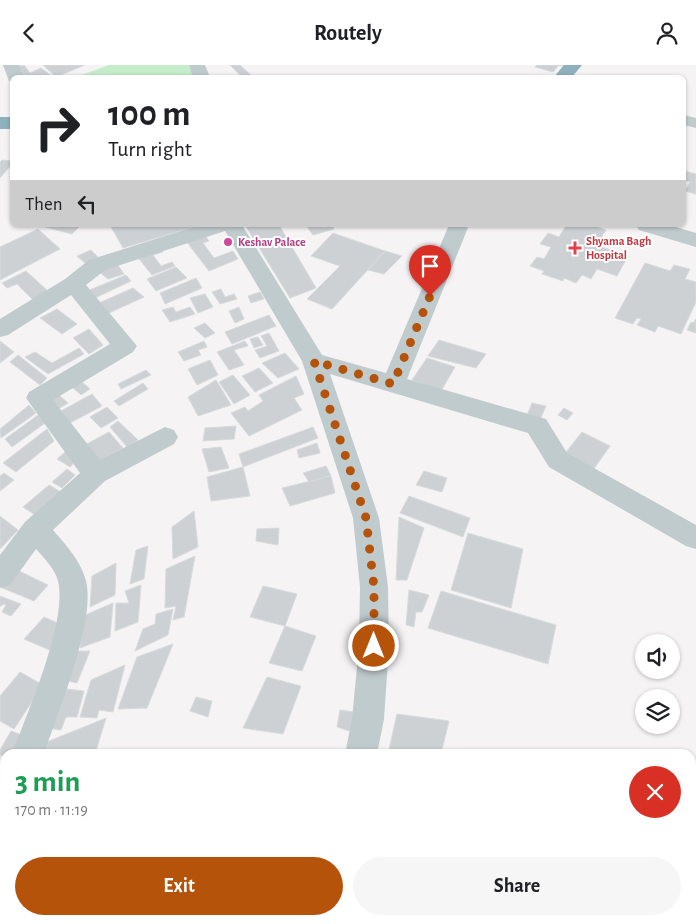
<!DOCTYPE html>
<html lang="en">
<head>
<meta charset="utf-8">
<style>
  body { margin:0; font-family:"Alegreya Sans",sans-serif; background:#f6f6f6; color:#202124; height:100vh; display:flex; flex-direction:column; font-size:19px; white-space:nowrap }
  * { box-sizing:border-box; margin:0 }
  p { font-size:16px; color:#757577 }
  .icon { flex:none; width:28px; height:28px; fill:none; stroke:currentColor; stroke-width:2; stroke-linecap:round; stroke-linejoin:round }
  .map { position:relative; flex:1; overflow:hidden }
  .panel { position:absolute; left:0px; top:684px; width:696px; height:176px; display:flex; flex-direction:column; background:#fff; border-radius:15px 15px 0 0; box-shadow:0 1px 4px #0004 }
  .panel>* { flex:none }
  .banner { position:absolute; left:10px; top:10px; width:676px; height:152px; border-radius:8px; box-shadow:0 1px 4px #0004; background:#fff; color:#202124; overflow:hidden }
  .controls { position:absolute; left:635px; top:569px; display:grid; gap:10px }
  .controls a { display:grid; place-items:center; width:45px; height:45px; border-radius:50%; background:#fff; box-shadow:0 1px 4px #0004; font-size:25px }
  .pin { position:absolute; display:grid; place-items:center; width:42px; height:42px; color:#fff; margin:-51px -21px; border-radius:50% 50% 50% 0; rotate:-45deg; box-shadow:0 0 5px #0007 }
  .pin .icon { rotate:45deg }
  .me { position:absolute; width:55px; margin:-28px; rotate:0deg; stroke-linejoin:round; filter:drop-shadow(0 0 4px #0008) }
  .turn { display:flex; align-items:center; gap:18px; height:105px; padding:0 15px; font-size:22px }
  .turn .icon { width:65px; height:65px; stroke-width:2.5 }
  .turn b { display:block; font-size:35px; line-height:42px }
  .then { display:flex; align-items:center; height:48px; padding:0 15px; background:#0003; gap:10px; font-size:19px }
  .round { display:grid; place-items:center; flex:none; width:52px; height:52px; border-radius:26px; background:#f6f6f6 }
  .head { display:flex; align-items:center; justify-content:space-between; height:85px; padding:0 15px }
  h1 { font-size:30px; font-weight:700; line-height:38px; color:#1e9e55 }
  .action { display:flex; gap:10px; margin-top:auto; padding:10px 15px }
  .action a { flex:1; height:58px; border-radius:30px; background:#b45309; color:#fff; font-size:20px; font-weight:700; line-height:58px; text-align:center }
  .action a+a { background:#f6f6f6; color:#202124 }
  header { display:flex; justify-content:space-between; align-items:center; height:65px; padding:0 15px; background:#fff; font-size:22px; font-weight:700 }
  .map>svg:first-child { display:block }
  .green { fill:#c6edcb }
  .building { fill:#cdd1d4; stroke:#d7dbdd }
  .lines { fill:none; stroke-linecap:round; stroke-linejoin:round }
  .street { fill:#c0cbce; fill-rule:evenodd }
  .highway { fill:#8fb1bd; fill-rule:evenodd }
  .route { stroke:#b45309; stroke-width:9; stroke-dasharray:0 16.2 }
  .hotel-dot { fill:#d1479c; stroke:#fff; stroke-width:2 }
  .health-dot { fill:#e0444e; stroke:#fff; stroke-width:2 }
  .labels { text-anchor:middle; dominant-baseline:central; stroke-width:4; stroke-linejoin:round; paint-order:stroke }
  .far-health-label { font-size:12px; font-weight:bold; fill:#be3a42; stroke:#fff; text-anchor:start }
  .far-hotel-label { font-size:12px; font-weight:bold; fill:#b23c85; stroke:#fff; text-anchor:start }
</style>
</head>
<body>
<header><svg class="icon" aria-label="back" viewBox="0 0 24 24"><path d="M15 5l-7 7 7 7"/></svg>Routely<svg class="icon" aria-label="person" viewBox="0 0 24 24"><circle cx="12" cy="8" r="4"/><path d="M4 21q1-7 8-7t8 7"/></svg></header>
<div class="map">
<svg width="696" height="859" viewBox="0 0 696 859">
  <rect width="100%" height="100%" fill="#f5f3f3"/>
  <path class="green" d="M109,0H195L197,12H76Z"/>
  <g class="building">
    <path d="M24,0L30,8L41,3L53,12H19L15,2Z"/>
    <path d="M43,0H85L56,12Z"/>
    <path d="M230,0H240L253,12H242Z"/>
    <path d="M537,0H568L567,2L559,0L553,7L535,2Z"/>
    <path d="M2,95L12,96V99L0,113V97Z"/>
    <path d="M684,106L696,109V129L685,126L690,117L684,115Z"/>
    <path d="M47,160H81L72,169L45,162Z"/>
    <path d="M110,160H200L123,183Z"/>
    <path d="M245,160H279L316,223L290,233Z"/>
    <path d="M306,160H332L334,164L313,170Z"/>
    <path d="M562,160H591L606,165L596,180L628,191L617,211L597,204L591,214L582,210L576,218L564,213L563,216L542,209L544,206L530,201L537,192L544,194L551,182L540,179L548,168L559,172L566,161Z"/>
    <path d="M38,164L60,184L0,215V182Z"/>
    <path d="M202,166L209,176L203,178L214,193L233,186L238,194L209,206L183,172Z"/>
    <path d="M333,168L385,186L332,244L307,234L340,201L311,191Z"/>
    <path d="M160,182L163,187L153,190L161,201L172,197L175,201L152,210L136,190Z"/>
    <path d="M91,185L98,192L86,199L77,191Z"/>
    <path d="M385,186L402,191L384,209L368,205Z"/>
    <path d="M645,198L670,206L674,200L690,204L685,214L696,217V237L681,269L658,261L655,267L637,260L641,254L637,253L633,259L615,253Z"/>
    <path d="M117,199L124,209L108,214L98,206Z"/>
    <path d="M176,202L187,213L156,226L147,214Z"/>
    <path d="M26,206L49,227L33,235L17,219L7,223L2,218Z"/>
    <path d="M126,210L131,216L93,234L87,226Z"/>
    <path d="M196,213L202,223L165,239L160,228Z"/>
    <path d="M133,223L144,232L109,248L99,238Z"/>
    <path d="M221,224L225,232L234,229L237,234L220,239L212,227Z"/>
    <path d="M260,227L264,234L251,238L248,231Z"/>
    <path d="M205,229L213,242L198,248L190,233Z"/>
    <path d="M173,242L176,247L190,242L195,249L170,257L162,245Z"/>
    <path d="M239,242L244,254L235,258L229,246Z"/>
    <path d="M57,244L77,259L62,269L40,253Z"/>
    <path d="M269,250L276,261L232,279L225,267Z"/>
    <path d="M696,254V268L687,265L691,257L693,258Z"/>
    <path d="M205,258L215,268L205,273L194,263Z"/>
    <path d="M89,264L103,280L89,289L73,273Z"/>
    <path d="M269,268L279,286L260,293L255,285L267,281L261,271Z"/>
    <path d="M258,272L263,280L254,283L250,274Z"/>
    <path d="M439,275L486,289L476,303L428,291Z"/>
    <path d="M0,276L14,287L0,298Z"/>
    <path d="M204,276L207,282L198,285L201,290L184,296L178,287Z"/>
    <path d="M245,276L248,281L234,285L244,300L229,305L217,287Z"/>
    <path d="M79,283L84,289L48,309L25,292L35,287L52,298Z"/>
    <path d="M285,288L299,304L278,313L262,298Z"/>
    <path d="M18,290L47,313L40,320L10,297Z"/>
    <path d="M427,293L455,302L441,326L412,315Z"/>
    <path d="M210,295L218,310L197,320L188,304Z"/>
    <path d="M259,303L273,318L255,327L242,311Z"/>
    <path d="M146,305L151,310L121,324L118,319Z"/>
    <path d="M233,310L250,330L234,339L219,317Z"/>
    <path d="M296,311L304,329L294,333L302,345L249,371L231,348L245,342L248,346L263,336L259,330Z"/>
    <path d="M216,315L231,340L198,351L188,332Z"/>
    <path d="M82,317L90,324L81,330L72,322Z"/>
    <path d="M143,318L148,324L119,341L114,336Z"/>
    <path d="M92,329L102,341L70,358L59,347Z"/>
    <path d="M59,330L68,338L58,344L46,332Z"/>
    <path d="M532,338L546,341L540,355L526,353Z"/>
    <path d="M29,340L36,348L1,373L0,364Z"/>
    <path d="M107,342L118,353L101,363L90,352Z"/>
    <path d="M564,343L573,348L567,355L558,350Z"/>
    <path d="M38,350L45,358L12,382L5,374Z"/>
    <path d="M118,356L138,375L127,382L110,362Z"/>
    <path d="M236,361L234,374L203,376L205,363Z"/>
    <path d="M313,362L318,373L243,402L239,389Z"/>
    <path d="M47,364L54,376L16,407L3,398Z"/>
    <path d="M109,367L123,383L100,396L85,380Z"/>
    <path d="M582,367L610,381L593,405L563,391Z"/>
    <path d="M317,378L320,388L299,393L297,385Z"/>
    <path d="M221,382L229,403L209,407L202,384Z"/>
    <path d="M65,387L76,395L70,402L57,394Z"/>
    <path d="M326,401L331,411L309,417L303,408Z"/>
    <path d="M243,402L250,431L211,436L207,412Z"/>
    <path d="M67,404L75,410L62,423L52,417Z"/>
    <path d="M424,406L447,413L442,427L416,420Z"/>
    <path d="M4,408L14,415L0,426V411Z"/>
    <path d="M331,411L335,428L290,441L282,423Z"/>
    <path d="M49,420L61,427L35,450L23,442Z"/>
    <path d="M409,431L470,453L463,472L400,448Z"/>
    <path d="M194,446L198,482L173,494L172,462Z"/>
    <path d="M0,451L18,465L0,484Z"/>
    <path d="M399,452L424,463L407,515H396Z"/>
    <path d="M279,463L278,480L256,476L257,464Z"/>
    <path d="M468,468L523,484L511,543L451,525Z"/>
    <path d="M148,481L144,514L130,519L136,485Z"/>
    <path d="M195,491L184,552L173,555L176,541L165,543L166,504Z"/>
    <path d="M116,498L115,530L90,542L92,511Z"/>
    <path d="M11,502L48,520L34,536L0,522V514Z"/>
    <path d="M141,520L138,557L115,566L116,538H129L125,526Z"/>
    <path d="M263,521L297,529L285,561L250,552Z"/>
    <path d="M409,525L429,530L422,547H416L414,562L406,560Z"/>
    <path d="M441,526L556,560L548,599L428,563Z"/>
    <path d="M0,531L21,539L11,551L2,547L6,540L3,539L0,542Z"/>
    <path d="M113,538L110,572L80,583L83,551Z"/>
    <path d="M173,544L168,570L135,586L143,564L155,559L156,549Z"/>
    <path d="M44,552L69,563L54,587L24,574Z"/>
    <path d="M285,561L316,571L302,606L269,598Z"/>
    <path d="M173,579L147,643L118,644L137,592Z"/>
    <path d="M71,586H90L77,618L63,615Z"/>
    <path d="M125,600L113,647L99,645L97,653L80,652L91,615Z"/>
    <path d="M20,607L43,620L14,664L0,656V631Z"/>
    <path d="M267,612L301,621L283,669L243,663Z"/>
    <path d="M58,623L84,626L77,652H66L61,665L47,663Z"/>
    <path d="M196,632L212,636L208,652L190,646Z"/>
    <path d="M340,645L360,648L355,668L337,662Z"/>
    <path d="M397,649L449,656L441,689H388Z"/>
    <path d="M106,653L95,689H40L42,679Z"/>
    <path d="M11,666L27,672L20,689H5V692L0,690V685Z"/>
    <path d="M0,848H5V855H39L38,859H0Z"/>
    <path d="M46,855H81L79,859H45Z"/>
  </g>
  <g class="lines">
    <g class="street">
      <path d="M3,0H19L24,12H12V17L9,16Z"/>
      <path d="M189,0H205L210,12H193Z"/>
      <path d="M684,50L696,53V63L684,60Z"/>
      <path d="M200,160H242L322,290L386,308L449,160H469L407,314L546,354L567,388L696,460V484L686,481L549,402L528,368L330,309L379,453L388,522L389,581L384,654L377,689H345L352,654L359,581L360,522L353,453L302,296L225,166L105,205L86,220L137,281L133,287L53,335L100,395L165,362L174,365L178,372L174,379L105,416L53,465C66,480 81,496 86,516C96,556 58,647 44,689H12C27,648 68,556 58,516C55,504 44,493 36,484L10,520L0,523V490L25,457L80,408L26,333L29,327L110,279L71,230L8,270L0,272V254L65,214L89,195Z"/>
      <path d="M636,160H669L696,168V182L639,165Z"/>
      <path d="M5,726V769L0,771V729Z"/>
      <rect x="309" y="855" width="36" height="4"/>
    </g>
    <g class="highway">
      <path d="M564,0H582L572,12H554Z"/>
      <rect x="0" y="52" width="12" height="12"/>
    </g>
  </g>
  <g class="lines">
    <path class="route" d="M374,581V522L366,453L314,296L393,319L430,231"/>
  </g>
  <circle class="hotel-dot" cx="228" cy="177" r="5"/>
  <path class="health-dot" d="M572.5 175.5h5v5h5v5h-5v5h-5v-5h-5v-5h5z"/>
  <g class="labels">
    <g class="far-health-label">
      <text x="586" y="176">Shyama Bagh<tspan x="586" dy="14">Hospital</tspan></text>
    </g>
    <g class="far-hotel-label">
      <text x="238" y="177">Keshav Palace</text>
    </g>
  </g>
</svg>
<div class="controls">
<a><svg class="icon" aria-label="sound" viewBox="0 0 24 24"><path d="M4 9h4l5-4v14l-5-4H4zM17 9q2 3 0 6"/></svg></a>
<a><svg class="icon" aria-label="layers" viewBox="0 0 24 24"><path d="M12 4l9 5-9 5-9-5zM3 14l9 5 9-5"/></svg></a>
</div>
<div class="pin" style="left:430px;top:231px;background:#d93025"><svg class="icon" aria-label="arrive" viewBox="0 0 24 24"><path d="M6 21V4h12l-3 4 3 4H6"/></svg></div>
<svg class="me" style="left:374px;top:581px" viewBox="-20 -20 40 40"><circle r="17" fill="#b45309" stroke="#fff" stroke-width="3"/><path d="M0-11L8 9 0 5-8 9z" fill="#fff"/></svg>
<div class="banner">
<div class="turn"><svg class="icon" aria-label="right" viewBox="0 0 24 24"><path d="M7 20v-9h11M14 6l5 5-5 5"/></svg><div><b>100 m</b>Turn right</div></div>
<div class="then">Then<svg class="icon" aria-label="left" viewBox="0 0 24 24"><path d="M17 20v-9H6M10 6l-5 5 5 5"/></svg></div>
</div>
<section class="panel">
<div class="head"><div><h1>3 min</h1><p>170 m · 11:19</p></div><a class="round" style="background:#d93025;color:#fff"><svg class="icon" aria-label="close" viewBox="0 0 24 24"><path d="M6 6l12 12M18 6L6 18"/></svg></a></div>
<div class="action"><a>Exit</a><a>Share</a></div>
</section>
</div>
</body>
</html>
